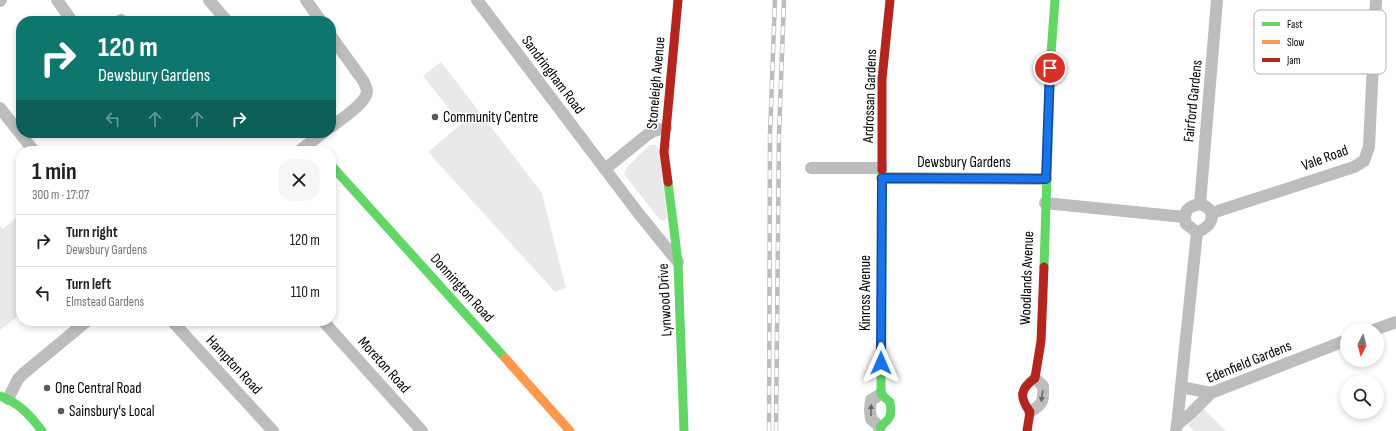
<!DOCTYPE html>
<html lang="en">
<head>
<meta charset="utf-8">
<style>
  body { margin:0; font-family:"Sofia Sans Condensed",sans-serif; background:#f6f6f6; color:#222; height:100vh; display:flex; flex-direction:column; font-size:15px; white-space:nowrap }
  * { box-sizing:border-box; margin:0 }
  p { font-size:13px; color:#767676 }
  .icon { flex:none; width:22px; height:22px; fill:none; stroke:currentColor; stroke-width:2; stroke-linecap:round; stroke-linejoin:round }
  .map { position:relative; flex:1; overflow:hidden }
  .panel { position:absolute; left:16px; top:146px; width:320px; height:180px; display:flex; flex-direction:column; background:#fff; border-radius:16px; box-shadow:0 2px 6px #0003 }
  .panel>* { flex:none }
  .banner { position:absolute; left:16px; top:16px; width:320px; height:122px; border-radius:16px; box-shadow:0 2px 6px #0003; background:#0f766e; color:#fff; overflow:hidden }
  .needle { width:26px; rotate:186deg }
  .tools { position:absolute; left:1340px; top:323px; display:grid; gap:8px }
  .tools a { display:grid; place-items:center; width:44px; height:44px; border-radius:50%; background:#fff; box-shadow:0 2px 6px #0003; font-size:20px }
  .pin { position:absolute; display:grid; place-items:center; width:34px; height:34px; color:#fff; margin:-17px; border:2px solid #fff; border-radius:50%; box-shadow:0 1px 4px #0007 }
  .me { position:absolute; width:44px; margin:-22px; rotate:0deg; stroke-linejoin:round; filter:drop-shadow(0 0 3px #0008) }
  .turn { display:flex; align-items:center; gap:14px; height:84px; padding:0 16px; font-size:18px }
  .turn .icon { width:52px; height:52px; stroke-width:2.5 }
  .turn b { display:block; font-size:28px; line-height:34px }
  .lanes { display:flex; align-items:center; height:38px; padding:0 16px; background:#0003; justify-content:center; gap:20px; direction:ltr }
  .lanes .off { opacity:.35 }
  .round { display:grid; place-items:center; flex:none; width:42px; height:42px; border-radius:16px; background:#f6f6f6 }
  .summary { display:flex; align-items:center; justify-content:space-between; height:68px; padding:0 16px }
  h1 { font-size:24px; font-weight:700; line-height:30px }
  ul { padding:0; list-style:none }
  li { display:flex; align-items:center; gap:12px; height:52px; padding:0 16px; border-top:1px solid #e0e0e0 }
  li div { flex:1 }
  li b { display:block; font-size:15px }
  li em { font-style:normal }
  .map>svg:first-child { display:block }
  .green { fill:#e9e9e9 }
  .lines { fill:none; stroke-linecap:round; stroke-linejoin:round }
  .street { stroke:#bdbdbd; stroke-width:12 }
  .fast { stroke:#63d668; stroke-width:9 }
  .slow { stroke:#ff974d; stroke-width:9 }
  .jam { stroke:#b3261e; stroke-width:9 }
  .rail-casing { stroke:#bdbdbd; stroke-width:4.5 }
  .rail { stroke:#fff; stroke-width:3; stroke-dasharray:9; stroke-linecap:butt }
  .oneway { fill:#686868 }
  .route-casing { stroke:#114b97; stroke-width:10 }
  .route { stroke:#1a73e8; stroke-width:7 }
  .poi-dot { fill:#595959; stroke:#fff; stroke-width:1.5 }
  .labels { text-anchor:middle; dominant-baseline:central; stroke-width:3; stroke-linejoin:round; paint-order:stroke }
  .street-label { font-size:15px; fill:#000; stroke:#fff }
  .poi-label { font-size:15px; fill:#000; stroke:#fff; text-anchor:start }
  .key { fill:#fff; stroke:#b2b2b2; stroke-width:1 }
  .key-label { font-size:11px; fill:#000 }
</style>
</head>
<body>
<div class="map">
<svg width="1396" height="431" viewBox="0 0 1396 431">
  <rect width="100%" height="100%" fill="#fff"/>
  <g class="green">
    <path d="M441,62L542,193L566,288L555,292L428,152L461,124L423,76Z"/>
    <path d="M650,145H656L659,149L667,217L664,221L660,220L624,174L626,168Z"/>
    <path d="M16,218L21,224V282L20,283L21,285V314L0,330V226L3,229Z"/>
    <path d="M1203,408L1226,431H1194L1188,425Z"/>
  </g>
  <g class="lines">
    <g class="street">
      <path d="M57,0L72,21"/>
      <path d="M209,0L227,21"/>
      <path d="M306,0L321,21"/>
      <path d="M477,0L639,214L678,262"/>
      <path d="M0,1L1,0"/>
      <path d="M119,21L121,20"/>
      <path d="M331,36L364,82C365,85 367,89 367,91C367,103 340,120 331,127"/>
      <path d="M0,108L34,151"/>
      <path d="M299,151L323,133"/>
      <path d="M811,168H881"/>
      <path d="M605,169L647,135L654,131L666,128"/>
      <path d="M882,178L1046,179"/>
      <path d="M1045,203L1184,217"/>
      <path d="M1200,204L1217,0"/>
      <path d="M1200,204C1219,210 1213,227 1197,232L1186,224C1183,211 1188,206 1200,204Z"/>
      <path d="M1212,213L1354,167L1364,161L1369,147L1376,0"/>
      <path d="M172,321L273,431"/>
      <path d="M323,321L422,431"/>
      <path d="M1374,330L1396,322"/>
      <path d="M1181,387L1211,393"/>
      <path d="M8,399L18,379L24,373L87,321"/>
      <path d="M1030,412C1043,404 1044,401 1043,386L1035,378"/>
      <path d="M1177,425L1197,232"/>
      <path d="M879,431L880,427L871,419L870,410L871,400L881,394"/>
      <path d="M1176,431L1177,425L1190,414L1211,393L1347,340"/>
    </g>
    <g class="fast">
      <path d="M331,165L505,358"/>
      <path d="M668,182L678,262L684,431"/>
      <path d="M1044,267L1051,54L1055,0"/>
      <path d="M0,396C19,403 30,415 42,431"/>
      <path d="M880,427C891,418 892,416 890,402L881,394L882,170"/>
    </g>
    <path class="slow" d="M505,358L570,431"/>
    <g class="jam">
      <path d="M882,170V79L890,0"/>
      <path d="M668,182L664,152L678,0"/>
      <path d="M1027,431L1030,412C1019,397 1020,389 1035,378L1041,341L1044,267"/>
    </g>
    <g class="rail-casing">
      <g id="rail">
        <path d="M769,431L770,134L775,0"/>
        <path d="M776,431L779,134L784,0"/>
      </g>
    </g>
    <use href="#rail" class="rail"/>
  </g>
  <defs><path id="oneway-solid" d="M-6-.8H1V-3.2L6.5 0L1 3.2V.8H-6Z"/></defs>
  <g class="oneway">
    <use href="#oneway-solid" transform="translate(1042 396) rotate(98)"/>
    <use href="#oneway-solid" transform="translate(871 410) rotate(-88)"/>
  </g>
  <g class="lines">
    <g class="route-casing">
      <path id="route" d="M881,363L882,178L1046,179L1050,68"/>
    </g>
    <use href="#route" class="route"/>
  </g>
  <g class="poi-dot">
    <circle cx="435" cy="117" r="4"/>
    <circle cx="47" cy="388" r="4"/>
    <circle cx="61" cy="411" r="4"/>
  </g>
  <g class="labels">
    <g class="street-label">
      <text transform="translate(553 75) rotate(53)">Sandringham Road</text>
      <text transform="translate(656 83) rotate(-85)">Stoneleigh Avenue</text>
      <text transform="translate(870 96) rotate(-88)">Ardrossan Gardens</text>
      <text transform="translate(1193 101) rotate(-84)">Fairford Gardens</text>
      <text transform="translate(1325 158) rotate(-20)">Vale Road</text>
      <text x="964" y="162">Dewsbury Gardens</text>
      <text transform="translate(1027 278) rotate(-88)">Woodlands Avenue</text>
      <text transform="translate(462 288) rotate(48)">Donnington Road</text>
      <text transform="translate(865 293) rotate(-90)">Kinross Avenue</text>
      <text transform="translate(665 300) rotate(-93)">Lynwood Drive</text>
      <text transform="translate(1249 362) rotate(-22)">Edenfield Gardens</text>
      <text transform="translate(234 365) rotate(47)">Hampton Road</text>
      <text transform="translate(384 365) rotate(48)">Moreton Road</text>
    </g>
    <g class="poi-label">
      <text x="443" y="117">Community Centre</text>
      <text x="55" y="388">One Central Road</text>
      <text x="69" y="411">Sainsbury's Local</text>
    </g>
  </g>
  <rect x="1254" y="10" width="132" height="64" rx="6" class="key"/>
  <rect x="1262" y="22" width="18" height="4" fill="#63d668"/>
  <rect x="1262" y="40" width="18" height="4" fill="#ff974d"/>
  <rect x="1262" y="58" width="18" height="4" fill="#b3261e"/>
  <g class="key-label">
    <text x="1287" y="28">Fast</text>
    <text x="1287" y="46">Slow</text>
    <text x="1287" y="64">Jam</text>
  </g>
</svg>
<div class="tools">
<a><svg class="needle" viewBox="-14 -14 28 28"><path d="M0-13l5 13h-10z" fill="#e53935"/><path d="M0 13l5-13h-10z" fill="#767676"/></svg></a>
<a><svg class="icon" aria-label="search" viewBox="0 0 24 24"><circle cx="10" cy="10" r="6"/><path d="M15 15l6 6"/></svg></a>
</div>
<div class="pin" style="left:1050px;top:68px;background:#d93025"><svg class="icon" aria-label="arrive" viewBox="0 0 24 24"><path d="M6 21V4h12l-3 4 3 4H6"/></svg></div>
<svg class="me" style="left:881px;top:363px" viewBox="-20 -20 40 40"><path d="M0-17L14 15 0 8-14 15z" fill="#1a73e8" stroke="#fff" stroke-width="4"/></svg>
<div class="banner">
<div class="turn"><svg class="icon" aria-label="right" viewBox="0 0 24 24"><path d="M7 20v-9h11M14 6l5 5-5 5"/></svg><div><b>120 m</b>Dewsbury Gardens</div></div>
<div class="lanes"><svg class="icon off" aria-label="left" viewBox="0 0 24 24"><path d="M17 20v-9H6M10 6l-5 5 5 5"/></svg><svg class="icon off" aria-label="ahead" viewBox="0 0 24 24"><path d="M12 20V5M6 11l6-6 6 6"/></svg><svg class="icon off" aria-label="ahead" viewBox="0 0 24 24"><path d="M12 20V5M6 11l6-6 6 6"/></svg><svg class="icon" aria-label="right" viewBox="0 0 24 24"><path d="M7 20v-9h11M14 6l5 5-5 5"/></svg></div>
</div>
<section class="panel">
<div class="summary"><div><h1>1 min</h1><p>300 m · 17:07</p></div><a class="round"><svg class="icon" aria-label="close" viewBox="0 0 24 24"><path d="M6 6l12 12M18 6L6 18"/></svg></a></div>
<ul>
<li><svg class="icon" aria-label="right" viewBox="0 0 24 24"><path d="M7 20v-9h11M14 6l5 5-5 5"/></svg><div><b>Turn right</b><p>Dewsbury Gardens</p></div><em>120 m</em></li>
<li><svg class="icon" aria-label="left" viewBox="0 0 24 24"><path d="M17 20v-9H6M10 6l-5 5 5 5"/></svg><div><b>Turn left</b><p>Elmstead Gardens</p></div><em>110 m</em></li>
</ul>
</section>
</div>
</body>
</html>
